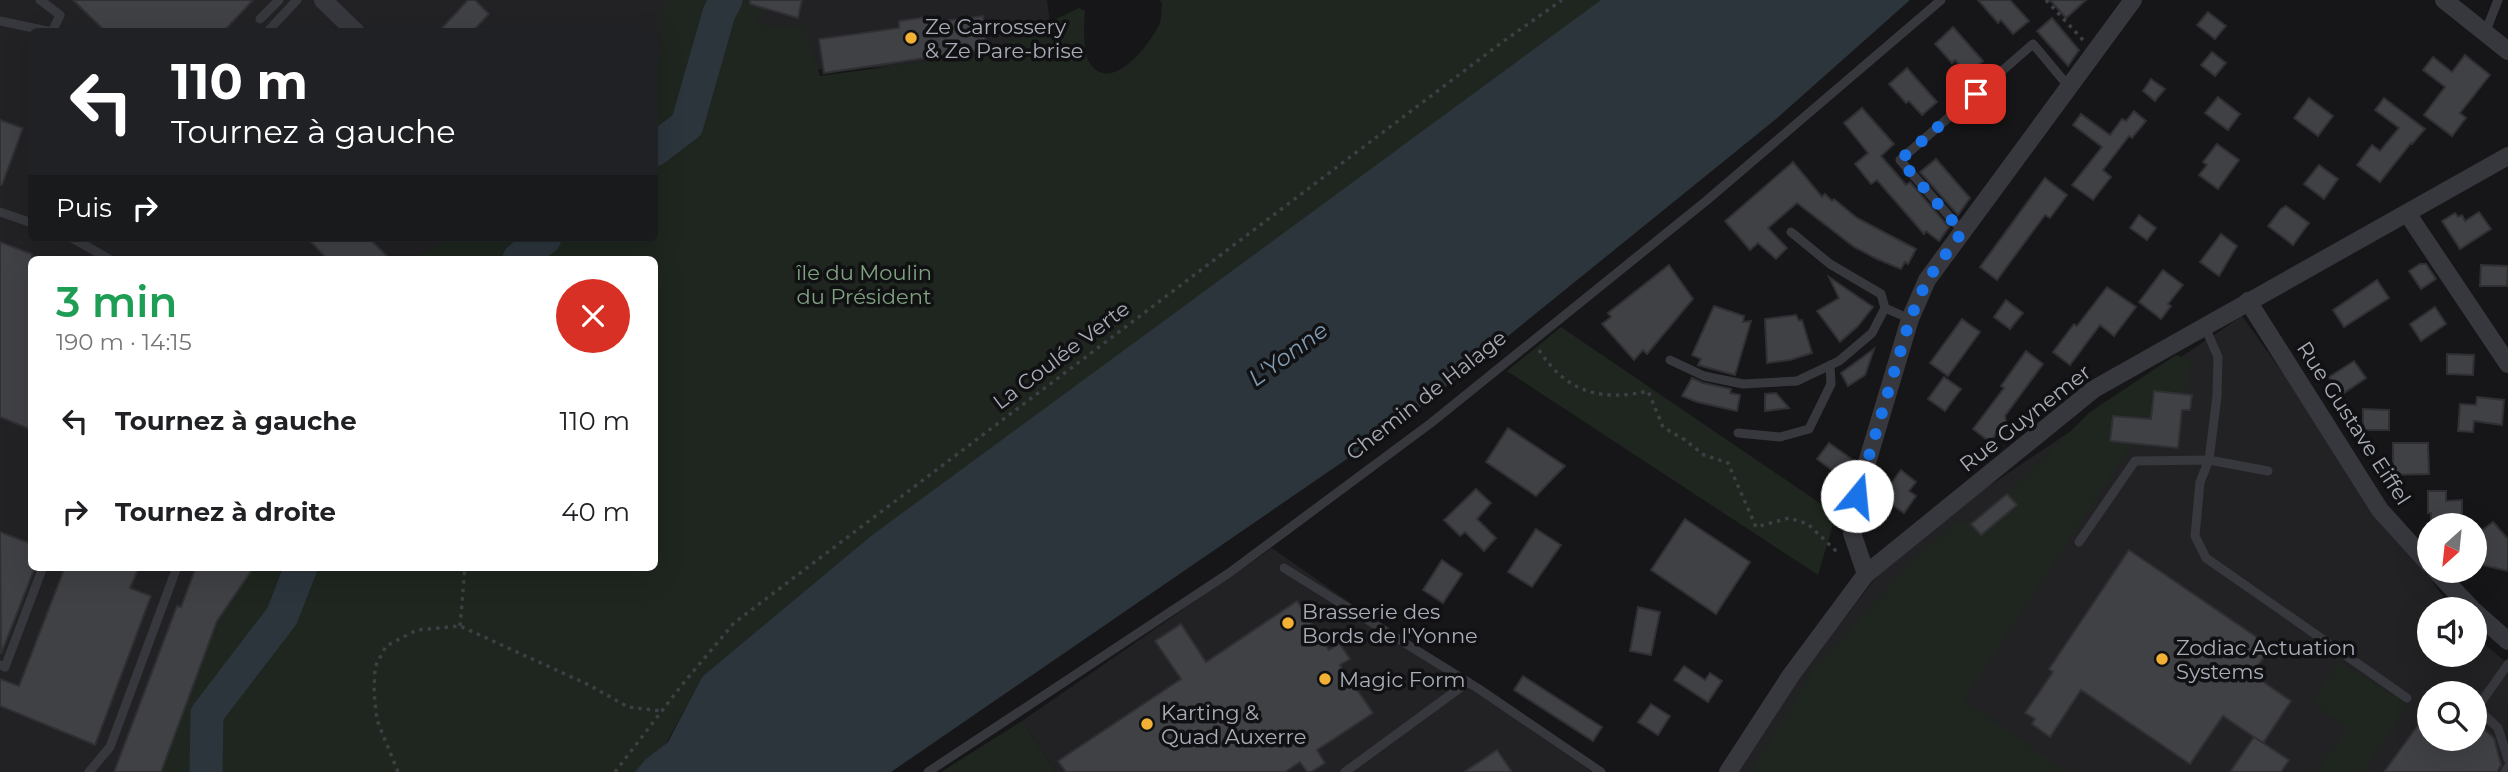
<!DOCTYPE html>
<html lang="fr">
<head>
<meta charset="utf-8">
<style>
  body { margin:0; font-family:Montserrat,sans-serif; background:#f2f2f2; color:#202124; height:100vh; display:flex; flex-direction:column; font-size:26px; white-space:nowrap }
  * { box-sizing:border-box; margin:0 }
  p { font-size:23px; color:#757577 }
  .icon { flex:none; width:38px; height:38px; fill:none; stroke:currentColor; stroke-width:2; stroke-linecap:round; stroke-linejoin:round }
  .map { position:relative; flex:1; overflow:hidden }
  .panel { position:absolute; left:28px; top:256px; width:630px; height:315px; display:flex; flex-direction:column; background:#fff; border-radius:10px; box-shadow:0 7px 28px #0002 }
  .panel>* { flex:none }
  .top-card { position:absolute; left:28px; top:28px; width:630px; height:214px; border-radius:10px; box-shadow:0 7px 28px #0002; background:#202124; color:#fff; overflow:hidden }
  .needle { width:46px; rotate:207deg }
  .controls { position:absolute; left:2417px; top:513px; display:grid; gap:14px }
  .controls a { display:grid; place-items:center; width:70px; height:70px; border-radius:50%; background:#fff; box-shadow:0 7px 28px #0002; font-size:35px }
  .pin { position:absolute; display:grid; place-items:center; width:60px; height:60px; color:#fff; margin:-30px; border-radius:14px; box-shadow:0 4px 10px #0006 }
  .me { position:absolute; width:77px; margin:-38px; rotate:17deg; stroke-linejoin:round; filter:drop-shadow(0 0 5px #0008) }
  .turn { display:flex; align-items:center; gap:24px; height:147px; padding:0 28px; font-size:32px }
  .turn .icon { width:91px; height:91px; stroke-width:2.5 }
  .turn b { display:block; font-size:49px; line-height:60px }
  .then { display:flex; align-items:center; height:66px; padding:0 28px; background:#0003; gap:14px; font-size:26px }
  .round { display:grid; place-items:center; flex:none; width:74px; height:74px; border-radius:37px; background:#f2f2f2 }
  .headline { display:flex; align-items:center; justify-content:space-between; height:119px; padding:0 28px }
  h1 { font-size:42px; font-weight:600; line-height:52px; color:#1e9e55 }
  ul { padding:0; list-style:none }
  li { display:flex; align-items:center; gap:21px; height:91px; padding:0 28px }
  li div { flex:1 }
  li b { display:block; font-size:26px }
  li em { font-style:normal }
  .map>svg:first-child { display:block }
  .built { fill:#222225; fill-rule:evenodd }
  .green { fill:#1e261f }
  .water { fill:#2c353c }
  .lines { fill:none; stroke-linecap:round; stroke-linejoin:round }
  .river { stroke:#2c353c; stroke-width:33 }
  .building { fill:#404145; stroke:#303034; stroke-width:2 }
  .path { stroke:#3d3f44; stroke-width:3.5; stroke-dasharray:3.5 5; stroke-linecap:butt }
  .lane { stroke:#37383d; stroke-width:9 }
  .street { stroke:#37383d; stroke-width:18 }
  .route { stroke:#1a73e8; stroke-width:12; stroke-dasharray:0 21.6 }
  .poi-dot { fill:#f2b134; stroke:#111113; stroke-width:2.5 }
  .labels { text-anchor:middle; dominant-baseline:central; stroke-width:7; stroke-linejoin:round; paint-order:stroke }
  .poi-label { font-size:21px; fill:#a8adb8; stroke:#111113; text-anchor:start }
  .park-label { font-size:21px; fill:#7fa381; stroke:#111113 }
  .street-label { font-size:21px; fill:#a8adb8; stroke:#111113 }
  .water-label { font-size:23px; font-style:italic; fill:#7f9bb3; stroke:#111113 }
</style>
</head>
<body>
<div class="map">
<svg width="2508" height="772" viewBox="0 0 2508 772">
  <rect width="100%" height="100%" fill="#161618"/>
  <g class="built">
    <path d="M0,0H1047L1055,62L698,73L655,129L654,32H32V238H514L487,259H32V567H320L179,772H0Z"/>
    <path d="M2242,316L2452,609H2429V654H2474L2475,636L2508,664V772H1726L1901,545ZM2429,693H2474V738H2429Z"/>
    <path d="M1272,548L1592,772H1056L1022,721Z"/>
  </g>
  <g class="green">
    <path d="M665,0H771L754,23L775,28L805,27L820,76L982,54L1079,8L1085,11C1084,25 1082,54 1091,65C1113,93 1150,44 1159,25C1162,19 1161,10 1162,3L1159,0H1626L702,677L667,742L640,772H161L217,621L254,567H654V259H412L451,238H654L655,91Z"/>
    <path d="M1561,327L1836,514L1818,575L1507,371Z"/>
    <path d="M2176,355L2191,361L2184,395L2151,420L2113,416L2110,441L2132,443L1964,700L2067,772H1750L1814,669L1911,562L1954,523L1971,524L1981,535L2017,505L2007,494L2090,412Z"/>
    <path d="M2338,661L2408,704L2363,772H2317L2348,727L2312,703Z"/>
    <path d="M1022,721L1056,772H941Z"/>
  </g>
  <path class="water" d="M1601,0H1910L1776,119L1408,417L891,772H635L646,759L668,742L702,677L871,536Z"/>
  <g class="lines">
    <g class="river">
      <path d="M654,150L687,125L719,13L726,0"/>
      <path d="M519,259L545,238"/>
      <path d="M206,772L207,714L282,616L301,567"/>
    </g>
  </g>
  <g class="building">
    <path d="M73,0H253L223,32H106Z"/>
    <path d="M468,0H475L489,14L472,32H438Z"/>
    <path d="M750,0H802L798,18L750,4Z"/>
    <path d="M1978,0H2010L2029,21L2013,34L2001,20L1998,23Z"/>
    <path d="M2050,0H2086L2066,18Z"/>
    <path d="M2208,12L2226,26L2215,39L2197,25Z"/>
    <path d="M932,16L934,22L983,16L987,49L824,73L819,39L899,28V21Z"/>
    <path d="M2052,18L2079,50L2068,66L2037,31Z"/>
    <path d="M1953,27L1983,61L1968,74L1955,60L1952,63L1935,44Z"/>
    <path d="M2212,52L2226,63L2215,76L2201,65Z"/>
    <path d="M2465,55L2490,75L2460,113L2466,118L2452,136L2424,115L2445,87L2423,70L2433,57L2452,72Z"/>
    <path d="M1907,68L1937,102L1922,115L1909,101L1906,103L1889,84Z"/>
    <path d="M2151,79L2165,89L2155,101L2143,91Z"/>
    <path d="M2218,97L2240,114L2228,130L2205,113Z"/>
    <path d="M2309,98L2333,116L2318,136L2294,118Z"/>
    <path d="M2384,98L2425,129L2412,144L2411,143L2380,182L2357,165L2372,145L2380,151L2399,128L2375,110Z"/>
    <path d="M1862,108L1894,144L1881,156L1906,185L1910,182L1949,227L1939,241L1926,231L1924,234L1877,180L1871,184L1855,164L1868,153L1844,123Z"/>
    <path d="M2134,111L2146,121L2132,138L2129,136L2103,170L2111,177L2093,200L2072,185L2102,147L2073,125L2081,114L2110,135L2122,119L2126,121Z"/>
    <path d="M0,120L23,128L2,185H0Z"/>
    <path d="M2217,144L2239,160L2218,189L2199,175L2207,165L2203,162Z"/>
    <path d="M1936,159L1970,198L1958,215L1920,172Z"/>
    <path d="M1793,162L1822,197L1825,194L1832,201L1834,199L1857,218L1916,249L1908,264L1905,262L1901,269L1877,259L1854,247L1797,203L1768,228L1787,248L1776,259L1758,243L1750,250L1725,221Z"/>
    <path d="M2319,165L2338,179L2324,199L2304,184Z"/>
    <path d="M2045,178L2067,195L2050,218L2045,215L1997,280L1980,267Z"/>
    <path d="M2286,206L2309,223L2293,245L2268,226L2281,209Z"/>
    <path d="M2479,212L2491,229L2460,249L2442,221L2455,213L2458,217L2462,215L2465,221Z"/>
    <path d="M2139,215L2156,228L2147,240L2130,228Z"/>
    <path d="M2221,234L2237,246L2219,276L2200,262Z"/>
    <path d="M307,238H369L390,259H327Z"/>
    <path d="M0,242L32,254V430L0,417Z"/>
    <path d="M2420,264H2426L2436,279L2421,289L2409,271Z"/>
    <path d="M1669,265L1693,299L1647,354L1643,350L1634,360L1602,324L1611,317L1608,313Z"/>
    <path d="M2481,265L2508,266L2507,286H2480Z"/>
    <path d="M2163,270L2183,285L2168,304L2171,306L2161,319L2139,302Z"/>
    <path d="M1829,277L1873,307L1858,326L1840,342L1817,311L1839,298Z"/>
    <path d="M2377,280L2389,298L2344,327L2333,310Z"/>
    <path d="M2107,287L2136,307L2114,336L2100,325L2070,365L2053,352L2074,324L2077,326Z"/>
    <path d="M2006,300L2023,313L2010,329L1994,317Z"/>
    <path d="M1714,306L1744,316L1743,322L1751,321L1735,375L1698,365L1701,359L1692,355Z"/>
    <path d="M2435,307L2446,324L2421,341L2410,324Z"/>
    <path d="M1796,315L1799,321L1802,320L1812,353L1790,360L1767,363L1765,319Z"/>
    <path d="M1962,319L1980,332L1948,376L1930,363Z"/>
    <path d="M1874,349L1865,375L1848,386L1841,373Z"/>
    <path d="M2026,351L2043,364L2005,416L2006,421L1990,442L1973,429L2004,388L2001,386Z"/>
    <path d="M2447,354L2474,355L2473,375L2447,374Z"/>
    <path d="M2354,361L2366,378L2341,395L2329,377Z"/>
    <path d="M1944,377L1961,389L1945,411L1928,399Z"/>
    <path d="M1692,378L1703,383L1731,389L1730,393L1740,395L1737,411L1697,402L1682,396Z"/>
    <path d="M2154,391L2192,395L2190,410H2182L2178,448L2110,441L2113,416L2151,419Z"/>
    <path d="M1776,393L1789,408L1765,411V394Z"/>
    <path d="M2477,397L2504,400L2502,425L2474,421L2473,432L2458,431L2460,404L2476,405Z"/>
    <path d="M2363,409L2389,410V430H2363Z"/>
    <path d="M1508,428L1565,466L1536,496L1486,462Z"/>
    <path d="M1829,443L1853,460L1847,481L1817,459Z"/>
    <path d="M2393,443H2428L2429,474L2393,475Z"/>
    <path d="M1901,470L1916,482L1909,491L1916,496L1904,513L1881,497Z"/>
    <path d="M1476,489L1491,503L1477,519L1496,538L1484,551L1465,532L1460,536L1444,520Z"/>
    <path d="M2428,491H2446V501L2462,500V521H2431V513H2428Z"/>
    <path d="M2007,494L2017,505L1981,535L1971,524Z"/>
    <path d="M1685,519L1750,562L1716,614L1651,570Z"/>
    <path d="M2493,522L2508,539V571L2474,563L2477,534Z"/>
    <path d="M1536,529L1561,545L1532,587L1508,572Z"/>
    <path d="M0,532L32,544V567H35L1,654Z"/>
    <path d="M2129,550L2271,647L2252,674L2291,701L2263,743L2223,716L2190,764L2081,690L2050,737L2032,724L2035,719L2025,713L2053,672L2049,669Z"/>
    <path d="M1442,560L1462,574L1443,603L1423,590Z"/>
    <path d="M65,567H139L130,588L151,596L95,745L0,706V679L19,686Z"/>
    <path d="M196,567H254L217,621L161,772H114L177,606L181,607Z"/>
    <path d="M1297,601L1329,650L1339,643L1350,659L1340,665L1373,713L1317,750L1325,763L1311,772H1307L1300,762L1285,772H1066L1058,761L1181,679L1155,641L1181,624L1206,662Z"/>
    <path d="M1638,607L1660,612L1651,655L1630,651Z"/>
    <path d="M1684,666L1705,680L1710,673L1722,681L1708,702L1674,680Z"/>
    <path d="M1523,676L1602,727L1593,741L1514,690Z"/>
    <path d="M1651,704L1670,716L1658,735L1638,722Z"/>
    <path d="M2429,710V738H2474V721L2494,738L2501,765L2497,772H2384Z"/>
    <path d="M2254,737L2289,760L2281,772H2230Z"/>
    <path d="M1497,750L1512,772H1464Z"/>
  </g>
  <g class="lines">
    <g class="path">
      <path d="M2046,0L2083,40"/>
      <path d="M1539,350C1566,392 1601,402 1648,391L1663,427L1685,440L1704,455L1728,463L1756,527L1789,518L1808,524L1835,550L1840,551"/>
      <path d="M460,626L465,567"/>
      <path d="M398,772L377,720L374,693L375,667L386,646L417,630L460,626L589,685L628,707L662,711"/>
      <path d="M615,772L681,686L734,623L1501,43L1562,0"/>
    </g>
    <g class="lane">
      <path d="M40,0L60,15L52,32"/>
      <path d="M260,19L279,0"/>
      <path d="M0,21L52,32"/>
      <path d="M267,32L297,0"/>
      <path d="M2485,33L2498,0"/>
      <path d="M0,212L32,223"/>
      <path d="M1791,232L1830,264L1881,294L1885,308L1910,319"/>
      <path d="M1963,232L1900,160L2033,44L2069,87"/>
      <path d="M72,238L109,259"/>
      <path d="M2205,327L2218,357L2217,396L2209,460L2200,482L2195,536L2206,558L2407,698"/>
      <path d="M1670,360L1704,376L1743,384L1797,381L1839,361L1872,333L1885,308"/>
      <path d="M1738,433L1780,437L1809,429L1831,384L1830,365"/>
      <path d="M2079,542L2135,461L2209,460L2268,471"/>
      <path d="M1284,568L1479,689L1601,772"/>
      <path d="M2508,664L2477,708L2498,728L2508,759"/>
      <path d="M0,665L5,667L43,567"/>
      <path d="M89,772L110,747L177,567"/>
      <path d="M928,772L1229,573L1431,423L1706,201L1941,0"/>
      <path d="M1345,772L1468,682"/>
      <path d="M2505,772L2508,767"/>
    </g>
    <g class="street">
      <path d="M323,0L356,32"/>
      <path d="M2444,0L2508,51"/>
      <path d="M2407,213L2508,364"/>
      <path d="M2248,301L2380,510L2429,564"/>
      <path d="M2435,570L2472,609"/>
      <path d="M1866,574L1852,533L1857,496L1910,319L1927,280L2133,0"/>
      <path d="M2474,611L2508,641"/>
      <path d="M1728,772L1791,675L1866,574L2094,389L2508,156"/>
    </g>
  </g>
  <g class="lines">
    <path class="route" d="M1857,496L1910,319L1927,280L1962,232L1900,160L1976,94"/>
  </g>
  <g class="poi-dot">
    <circle cx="911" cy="38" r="7"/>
    <circle cx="1288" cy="623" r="7"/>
    <circle cx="2162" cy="659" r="7"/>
    <circle cx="1325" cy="679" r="7"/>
    <circle cx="1147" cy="724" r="7"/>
  </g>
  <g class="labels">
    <g class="poi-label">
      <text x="925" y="26">Ze Carrossery<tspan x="925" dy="24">&amp; Ze Pare-brise</tspan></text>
      <text x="1302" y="611">Brasserie des<tspan x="1302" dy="24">Bords de l'Yonne</tspan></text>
      <text x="2176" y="647">Zodiac Actuation<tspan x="2176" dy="24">Systems</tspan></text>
      <text x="1339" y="679">Magic Form</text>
      <text x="1161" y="712">Karting &amp;<tspan x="1161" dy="24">Quad Auxerre</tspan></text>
    </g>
    <g class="park-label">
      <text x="864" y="272">île du Moulin<tspan x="864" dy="24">du Président</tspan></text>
    </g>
    <g class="street-label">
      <text transform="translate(1061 355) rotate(-37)">La Coulée Verte</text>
      <text transform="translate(1426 395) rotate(-38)">Chemin de Halage</text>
      <text transform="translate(2025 418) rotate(-38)">Rue Guynemer</text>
      <text transform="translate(2354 423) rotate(57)">Rue Gustave Eiffel</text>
    </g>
    <g class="water-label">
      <text transform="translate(1288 354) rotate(-36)">L'Yonne</text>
    </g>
  </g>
</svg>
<div class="controls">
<a><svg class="needle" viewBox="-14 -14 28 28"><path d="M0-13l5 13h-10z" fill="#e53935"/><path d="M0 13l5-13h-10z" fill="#757577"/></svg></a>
<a><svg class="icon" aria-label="sound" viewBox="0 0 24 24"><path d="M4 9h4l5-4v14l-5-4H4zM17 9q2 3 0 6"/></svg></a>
<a><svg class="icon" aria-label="search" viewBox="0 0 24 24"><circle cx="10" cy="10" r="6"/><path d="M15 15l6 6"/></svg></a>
</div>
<div class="pin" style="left:1976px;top:94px;background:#d93025"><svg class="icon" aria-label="arrive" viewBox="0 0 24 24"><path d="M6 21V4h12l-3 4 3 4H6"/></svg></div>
<svg class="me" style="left:1857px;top:496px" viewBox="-20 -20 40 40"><circle r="19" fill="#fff"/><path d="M0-13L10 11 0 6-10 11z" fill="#1a73e8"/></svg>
<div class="top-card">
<div class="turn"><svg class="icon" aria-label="left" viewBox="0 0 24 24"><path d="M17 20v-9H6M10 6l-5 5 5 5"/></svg><div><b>110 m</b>Tournez à gauche</div></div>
<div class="then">Puis<svg class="icon" aria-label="right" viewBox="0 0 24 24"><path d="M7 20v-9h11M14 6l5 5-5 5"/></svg></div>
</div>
<section class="panel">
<div class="headline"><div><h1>3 min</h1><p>190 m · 14:15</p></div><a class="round" style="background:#d93025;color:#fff"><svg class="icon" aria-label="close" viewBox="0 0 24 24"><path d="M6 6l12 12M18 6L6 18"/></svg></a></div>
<ul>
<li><svg class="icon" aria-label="left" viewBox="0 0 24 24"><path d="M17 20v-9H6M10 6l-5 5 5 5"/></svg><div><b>Tournez à gauche</b></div><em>110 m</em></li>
<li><svg class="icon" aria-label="right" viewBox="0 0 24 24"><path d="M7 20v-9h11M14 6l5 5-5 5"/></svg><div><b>Tournez à droite</b></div><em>40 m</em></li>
</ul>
</section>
</div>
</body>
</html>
